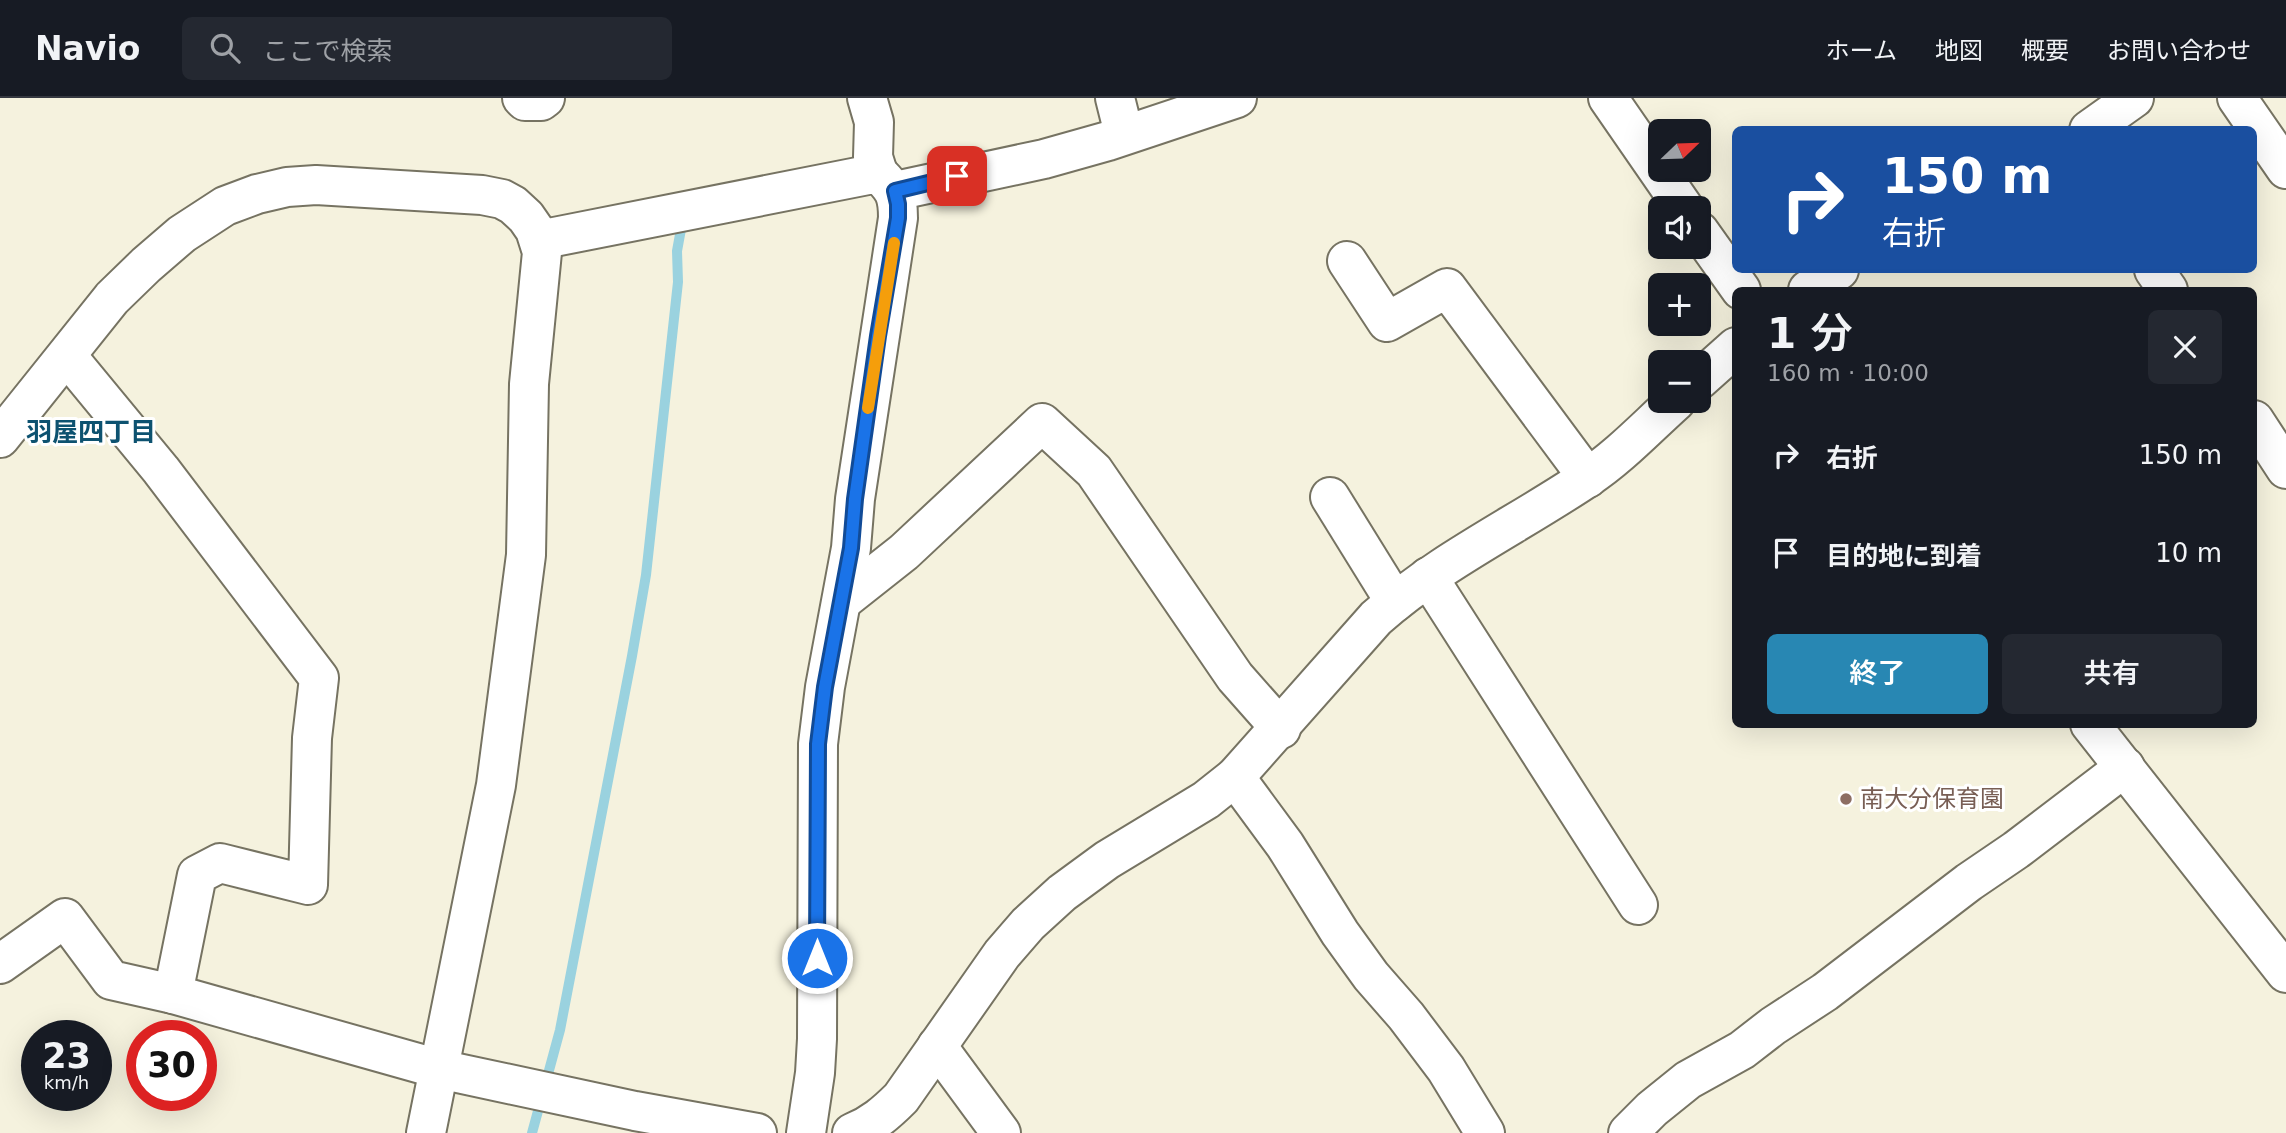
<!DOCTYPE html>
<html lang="ja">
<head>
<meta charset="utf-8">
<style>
  body { margin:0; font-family:"DejaVu Sans","Noto Sans JP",sans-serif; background:#242831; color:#f1f3f6; height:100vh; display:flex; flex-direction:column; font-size:26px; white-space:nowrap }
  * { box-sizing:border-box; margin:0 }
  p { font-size:23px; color:#9ea1a6 }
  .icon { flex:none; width:38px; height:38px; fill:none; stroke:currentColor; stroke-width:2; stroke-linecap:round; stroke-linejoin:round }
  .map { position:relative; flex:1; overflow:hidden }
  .details { position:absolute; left:1732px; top:189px; width:525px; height:441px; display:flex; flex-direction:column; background:#171b24; border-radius:10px; box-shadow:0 7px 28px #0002 }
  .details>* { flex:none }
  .banner { position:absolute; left:1732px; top:28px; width:525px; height:147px; border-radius:10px; box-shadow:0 7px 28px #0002; background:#1a4fa0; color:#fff; overflow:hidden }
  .needle { width:46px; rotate:67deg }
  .tools { position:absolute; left:1648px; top:21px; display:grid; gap:14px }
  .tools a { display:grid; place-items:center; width:63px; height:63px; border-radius:10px; background:#171b24; box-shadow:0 7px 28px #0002; font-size:35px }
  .speed { position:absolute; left:21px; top:922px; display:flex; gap:14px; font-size:35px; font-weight:700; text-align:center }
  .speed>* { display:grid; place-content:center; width:91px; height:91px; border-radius:50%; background:#171b24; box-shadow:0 7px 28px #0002; line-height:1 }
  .speed small { font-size:18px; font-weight:400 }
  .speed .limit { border:10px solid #d22; background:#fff; color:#111 }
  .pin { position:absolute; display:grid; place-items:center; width:60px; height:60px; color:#fff; margin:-30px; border-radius:14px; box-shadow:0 4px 10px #0006 }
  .me { position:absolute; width:77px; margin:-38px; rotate:0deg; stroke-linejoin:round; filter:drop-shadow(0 0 5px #0008) }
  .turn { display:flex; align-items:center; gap:24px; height:147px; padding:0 35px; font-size:32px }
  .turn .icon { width:91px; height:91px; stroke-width:2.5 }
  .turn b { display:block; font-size:49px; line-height:60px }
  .round { display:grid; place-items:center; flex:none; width:74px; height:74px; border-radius:10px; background:#242831 }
  .headline { display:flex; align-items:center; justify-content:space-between; height:119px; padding:0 35px }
  h1 { font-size:42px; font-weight:600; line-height:52px }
  .action { display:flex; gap:14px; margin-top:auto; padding:14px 35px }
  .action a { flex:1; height:80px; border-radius:10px; background:#2887b3; color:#fff; font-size:28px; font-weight:600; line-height:80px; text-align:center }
  .action a+a { background:#242831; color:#f1f3f6 }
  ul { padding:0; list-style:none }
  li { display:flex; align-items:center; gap:21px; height:98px; padding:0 35px }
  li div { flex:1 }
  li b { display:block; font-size:26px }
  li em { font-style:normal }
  header { display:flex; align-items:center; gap:42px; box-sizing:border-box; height:98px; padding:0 35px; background:#171b24; border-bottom:2px solid #363941 }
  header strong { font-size:33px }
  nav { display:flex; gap:38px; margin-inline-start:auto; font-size:24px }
  .search { width:490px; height:63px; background:#242831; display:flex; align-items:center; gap:18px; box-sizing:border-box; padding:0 24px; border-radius:10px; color:#9ea1a6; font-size:26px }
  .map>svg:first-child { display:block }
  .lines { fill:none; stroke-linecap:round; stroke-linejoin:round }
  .stream { stroke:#9ad2df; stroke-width:10 }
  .minor-casing { stroke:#767362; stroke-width:42 }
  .minor { stroke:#fff; stroke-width:38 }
  .route-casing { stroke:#114b97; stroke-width:18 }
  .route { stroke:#1a73e8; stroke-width:12 }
  .slow { stroke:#f59e0b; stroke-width:12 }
  .education-dot { fill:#8d6e63; stroke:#fff; stroke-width:2.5 }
  .labels { text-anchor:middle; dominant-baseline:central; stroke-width:6; stroke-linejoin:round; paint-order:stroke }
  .education-label { font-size:24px; fill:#785e54; stroke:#fff; text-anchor:start }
  .neighbourhood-label { font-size:26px; font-weight:bold; fill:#0d5270; stroke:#fff }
</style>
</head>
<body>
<header>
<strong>Navio</strong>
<div class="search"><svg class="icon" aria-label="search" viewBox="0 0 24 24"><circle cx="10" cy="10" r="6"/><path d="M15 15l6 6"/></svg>ここで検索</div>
<nav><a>ホーム</a><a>地図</a><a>概要</a><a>お問い合わせ</a></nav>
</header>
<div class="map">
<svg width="2286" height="1035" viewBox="0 0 2286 1035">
  <rect width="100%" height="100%" fill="#f5f2de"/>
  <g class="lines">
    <path class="stream" d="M532,1035L560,932L632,558L646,477L678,184L677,153L681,131L689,125"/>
    <g class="minor-casing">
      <g id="minor">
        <path d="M522,0L525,3H541L545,0"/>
        <path d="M867,0L874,24L873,59L878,75"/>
        <path d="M1115,0L1124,36"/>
        <path d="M1608,0L1684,110"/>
        <path d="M2237,0L2286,71"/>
        <path d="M2089,32L2134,0"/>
        <path d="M895,93L1044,61L1108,43L1237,0"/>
        <path d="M1699,133L1741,192"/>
        <path d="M539,142L878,75C894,91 898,96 898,120L855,401L851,450L825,589L818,646L817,941L815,975L806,1035"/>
        <path d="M1347,163L1387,224L1447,190L1588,380"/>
        <path d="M2154,172L2168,192"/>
        <path d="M1808,192L1839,172"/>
        <path d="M67,258L161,372L319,580L312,640L308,787L220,765L197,777L173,896"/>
        <path d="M1699,282L1736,249"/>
        <path d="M2254,322L2286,371"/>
        <path d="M0,340L112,200L146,167L182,136L225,108L257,96L287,89L316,87L482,97L502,101L513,107L526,119L535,132L542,154L529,286L526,457L496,687L426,1035"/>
        <path d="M1330,399L1395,504"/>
        <path d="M1428,479L1638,807"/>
        <path d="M842,503L904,454L1042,325L1094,373L1235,579L1281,631"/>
        <path d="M2090,626L2286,875"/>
        <path d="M1235,679L1285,747L1340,835L1371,878L1406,918L1446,971L1485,1035"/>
        <path d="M0,866L65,820L111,882L173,896L439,971L635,1013L757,1035"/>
        <path d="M937,948L1001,1035"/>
        <path d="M852,1035C872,1027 886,1015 901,1000L1002,856L1028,826L1062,795L1107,762L1206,702L1235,679L1376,520C1439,464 1517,427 1587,380C1619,359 1647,329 1676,303"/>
        <path d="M1628,1035L1652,1011L1688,982L1742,952L1773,928L1825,894L1969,784L2016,752L2125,669"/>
      </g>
    </g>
    <use href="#minor" class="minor"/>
  </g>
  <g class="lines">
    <g class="route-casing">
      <path id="route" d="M817,860L818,646L825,589L851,450L855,401L878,238L898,120V106L895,93L957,78"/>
    </g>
    <use href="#route" class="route"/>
    <path class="slow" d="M868,310L894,145"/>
  </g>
  <circle class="education-dot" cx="1846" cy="701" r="7"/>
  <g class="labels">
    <g class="education-label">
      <text x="1860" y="701">南大分保育園</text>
    </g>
    <g class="neighbourhood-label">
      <text x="91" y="334">羽屋四丁目</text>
    </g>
  </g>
</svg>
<div class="tools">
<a><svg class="needle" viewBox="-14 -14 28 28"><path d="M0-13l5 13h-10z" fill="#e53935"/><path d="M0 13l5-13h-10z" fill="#9ea1a6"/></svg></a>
<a><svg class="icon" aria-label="sound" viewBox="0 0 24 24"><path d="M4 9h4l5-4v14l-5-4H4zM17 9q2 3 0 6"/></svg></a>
<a>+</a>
<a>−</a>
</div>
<div class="speed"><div>23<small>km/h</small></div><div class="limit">30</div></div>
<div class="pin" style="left:957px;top:78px;background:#d93025"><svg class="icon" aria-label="arrive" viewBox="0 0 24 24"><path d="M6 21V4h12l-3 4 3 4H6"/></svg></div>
<svg class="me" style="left:817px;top:860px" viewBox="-20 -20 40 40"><circle r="17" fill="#1a73e8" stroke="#fff" stroke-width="3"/><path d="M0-11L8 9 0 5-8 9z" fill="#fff"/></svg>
<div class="banner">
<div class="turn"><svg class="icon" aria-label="right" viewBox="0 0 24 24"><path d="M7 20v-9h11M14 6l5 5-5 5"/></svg><div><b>150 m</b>右折</div></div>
</div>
<section class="details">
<div class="headline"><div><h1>1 分</h1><p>160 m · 10:00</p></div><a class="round"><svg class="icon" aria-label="close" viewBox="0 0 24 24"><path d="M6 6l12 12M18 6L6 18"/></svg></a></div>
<ul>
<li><svg class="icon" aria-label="right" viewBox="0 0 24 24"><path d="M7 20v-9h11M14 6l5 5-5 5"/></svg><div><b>右折</b></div><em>150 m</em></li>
<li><svg class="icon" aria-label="arrive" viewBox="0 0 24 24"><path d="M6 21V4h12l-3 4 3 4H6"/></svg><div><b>目的地に到着</b></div><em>10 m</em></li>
</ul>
<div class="action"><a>終了</a><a>共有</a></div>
</section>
</div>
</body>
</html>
